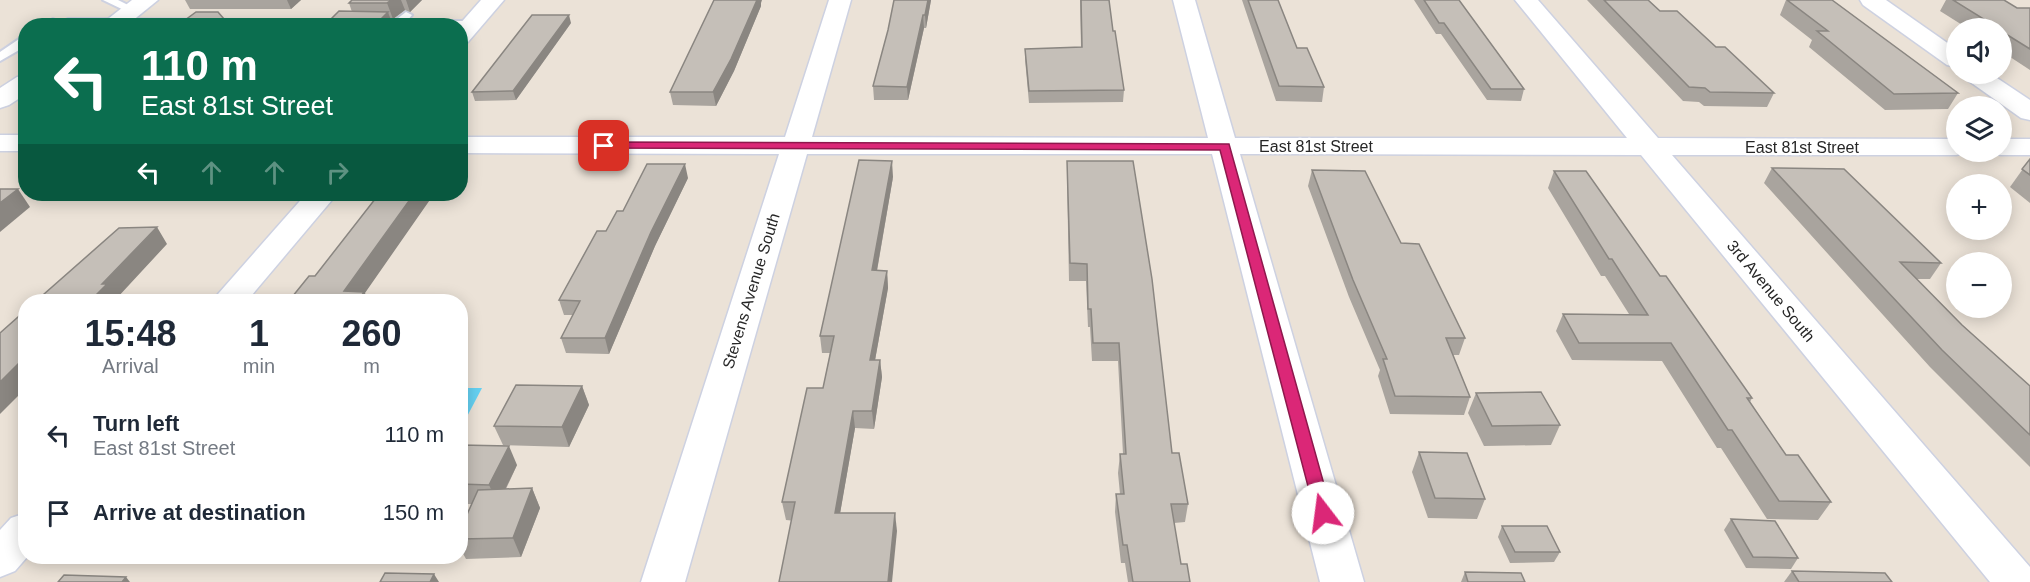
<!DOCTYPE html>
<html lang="en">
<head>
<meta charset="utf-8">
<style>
  body { margin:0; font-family:Arial,sans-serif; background:#f2f2f3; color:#1f2937; height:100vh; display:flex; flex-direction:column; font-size:22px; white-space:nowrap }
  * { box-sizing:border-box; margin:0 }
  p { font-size:20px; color:#747a83 }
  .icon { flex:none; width:33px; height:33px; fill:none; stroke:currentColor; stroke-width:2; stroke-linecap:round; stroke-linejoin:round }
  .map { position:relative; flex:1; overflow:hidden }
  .sheet { position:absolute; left:18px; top:294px; width:450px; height:270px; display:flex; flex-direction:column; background:#fff; border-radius:24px; box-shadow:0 3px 15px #0003 }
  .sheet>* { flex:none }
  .top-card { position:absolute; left:18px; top:18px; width:450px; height:183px; border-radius:24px; box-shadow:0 3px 15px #0003; background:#0b6e4f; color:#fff; overflow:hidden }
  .fabs { position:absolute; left:1946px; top:18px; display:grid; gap:12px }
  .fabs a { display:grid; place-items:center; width:66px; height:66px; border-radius:50%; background:#fff; box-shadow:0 3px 15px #0003; font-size:30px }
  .pin { position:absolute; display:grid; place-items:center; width:51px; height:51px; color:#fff; margin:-26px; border-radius:12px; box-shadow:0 3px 9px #0006 }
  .me { position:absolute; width:66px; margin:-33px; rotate:345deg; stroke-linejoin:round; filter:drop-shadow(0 0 4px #0008) }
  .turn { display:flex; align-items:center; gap:21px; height:126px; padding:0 24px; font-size:27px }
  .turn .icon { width:78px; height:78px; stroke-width:2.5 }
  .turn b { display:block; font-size:42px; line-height:51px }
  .lanes { display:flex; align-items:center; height:57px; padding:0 24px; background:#0003; justify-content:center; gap:30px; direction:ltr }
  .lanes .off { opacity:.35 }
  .eta { display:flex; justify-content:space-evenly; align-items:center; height:102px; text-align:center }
  .eta b { font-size:36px; font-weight:700; line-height:42px }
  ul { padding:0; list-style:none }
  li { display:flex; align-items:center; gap:18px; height:78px; padding:0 24px }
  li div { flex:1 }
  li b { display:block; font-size:22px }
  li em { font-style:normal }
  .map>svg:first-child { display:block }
  .water { fill:#65d1f2 }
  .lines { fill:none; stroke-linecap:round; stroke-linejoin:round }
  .service-casing { stroke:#cdd1e1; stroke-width:4 }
  .minor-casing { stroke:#cdd1e1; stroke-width:3 }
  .secondary-casing { stroke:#cdd1e1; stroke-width:3 }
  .service { fill:#fff; fill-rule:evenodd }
  .minor { fill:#fff; fill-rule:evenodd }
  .secondary { fill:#fff; fill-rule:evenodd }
  .wall { fill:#a9a49e }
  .shaded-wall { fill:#8a8681 }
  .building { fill:#c5bfb8; stroke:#8a8681; stroke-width:1.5 }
  .route { fill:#db2777; stroke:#8e194d; stroke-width:1.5 }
  .labels { text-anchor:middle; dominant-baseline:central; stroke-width:4.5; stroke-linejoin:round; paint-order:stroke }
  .street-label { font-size:16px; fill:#272727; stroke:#fff }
</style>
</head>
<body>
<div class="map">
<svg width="2030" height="582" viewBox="0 0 2030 582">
  <rect width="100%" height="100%" fill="#ebe2d7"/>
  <path class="water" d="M461,388H482L461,428L460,388Z"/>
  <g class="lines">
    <g class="service-casing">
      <g id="service">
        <path d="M103,0H118L138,10L136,12H128Z"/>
        <path d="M406,12L412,15L407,21H472L478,24L472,27L392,26L393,22Z"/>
        <path d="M53,19L59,22L56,26H43Z"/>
        <path d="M68,19L266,20L272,23L270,26L64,24L62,22Z"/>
        <path d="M310,21H346L352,24L305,26L306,22Z"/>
        <path d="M22,37H26V46L0,61V52Z"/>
      </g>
    </g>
    <g class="minor-casing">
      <g id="minor">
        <path d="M481,0H504L468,42L460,44V26H458Z"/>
        <path d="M829,0H851L812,137L1208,138L1173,0H1195L1235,138H1627L1515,0H1538L1658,138L1956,139V152L1966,153L1956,155H1672L2030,567V582H1990L1641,155L1240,154L1364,582H1320L1212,154H807L685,582H641L779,154L460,153V137H785Z"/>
        <path d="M1860,0H1886L1956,49V67L1947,65L1863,5Z"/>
        <path d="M1963,74H1991L2030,100V120L2021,118L1966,79Z"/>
        <rect x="0" y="135" width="26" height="16"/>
        <path d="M2001,139H2030V155H2001L1991,153L2001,152Z"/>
        <path d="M306,194H337L246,302H211Z"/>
        <path d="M26,513V556H28L15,571L0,577V530L11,518Z"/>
      </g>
    </g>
    <g class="secondary-casing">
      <g id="secondary">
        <path d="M132,0H158L126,26H99Z"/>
        <path d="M26,75V94L9,105L0,108V88L17,77Z"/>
      </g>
    </g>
    <use href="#service" class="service"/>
    <use href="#minor" class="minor"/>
    <use href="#secondary" class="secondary"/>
  </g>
  <g class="wall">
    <path d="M185,0H301L291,9H190Z"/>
    <path d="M352,0H422L410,12L405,10L393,19H390L393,26H324L352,12L349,3Z"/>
    <path d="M894,0H931L926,28H924L908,100H874L873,86L888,30Z"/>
    <path d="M1080,0H1109L1113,31L1124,90L1123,102L1029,103L1025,59V49L1081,47Z"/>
    <path d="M1242,0H1278L1297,48L1324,87L1322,102L1276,101Z"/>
    <path d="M1414,0H1459L1524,89L1521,101L1487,100L1441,34H1436Z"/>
    <path d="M1587,0H1648L1660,11L1716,47L1774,93L1767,107L1704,106L1699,102L1683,101Z"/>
    <path d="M1786,0L1958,93L1948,109L1885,110L1809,47L1812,40L1780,15Z"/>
    <path d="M1946,0H2004L2017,8H2030V70L2001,51V28H1967L1940,11Z"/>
    <path d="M761,3V6L734,71L716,106L673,105L670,92Z"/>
    <path d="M571,23L516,100L475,101L472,92Z"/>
    <path d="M2030,159V203L2010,187Z"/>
    <path d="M1067,161L1172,453L1188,504L1185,522L1174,523L1181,564L1190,582H1128L1125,563H1121L1115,512L1116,494H1120L1118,473L1120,454H1123L1118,361H1092L1090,327H1088L1086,281H1069L1067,178Z"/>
    <path d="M1772,168L1941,263L1930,279H1917L1962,325L2030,386V467L1930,367L1764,183Z"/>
    <path d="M1312,170L1401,243L1465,338L1459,355H1453L1470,397L1464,415L1390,414L1378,376L1380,370L1349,297L1308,186Z"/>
    <path d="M1554,171L1660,276L1752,398L1750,402L1786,455L1831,502L1818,520L1767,519L1721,448H1717L1662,361L1572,360L1556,331L1563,314H1629L1605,276H1601L1548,188Z"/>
    <path d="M893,177L877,271H887L888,288L875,360H880L882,377L874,429L855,428L840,513L897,531L786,520L782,502L823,388L830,353H822L820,336Z"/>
    <path d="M688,178L655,246L609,354L566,353L561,338L573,315H564L559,300L606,231L623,211Z"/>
    <path d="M582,386L589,405L569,447L503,445L494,426Z"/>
    <path d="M1476,393L1560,425L1551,445L1484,446L1468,413Z"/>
    <path d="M460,445L517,465L506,489L532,488L540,508L521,557L466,559L460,548V530L472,504H460Z"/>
    <path d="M1419,452L1485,499L1477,519L1428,518L1412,472Z"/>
    <path d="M1731,519L1798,558L1791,569L1746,568L1724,530Z"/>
    <path d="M1502,526L1560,552L1554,562L1510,563L1498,537Z"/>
    <path d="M1792,571L1892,582H1784Z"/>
    <path d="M1465,572L1525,582H1461Z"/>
  </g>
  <g class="shaded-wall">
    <path d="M287,0H301L291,9Z"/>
    <path d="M392,0H401L405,10L393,19L387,3Z"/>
    <path d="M406,0H422L410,12Z"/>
    <path d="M757,0H762L761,3V6L734,71L716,106L713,92Z"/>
    <path d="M928,0H931L926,28L925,15Z"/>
    <path d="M388,12L393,26H374Z"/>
    <path d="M569,15L571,23L516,100L513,91Z"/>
    <path d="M923,15L924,28L908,100L907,87Z"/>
    <path d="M224,19L227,26H216Z"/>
    <path d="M892,161L893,177L874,287L872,270Z"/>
    <path d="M685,164L688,178L655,246L609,354L605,338L651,232Z"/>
    <path d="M18,189L30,207L0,232V203Z"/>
    <path d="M414,194H434L365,293L369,302H349L344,291Z"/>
    <path d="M157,227L167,244L117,298L119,301L89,302L102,284Z"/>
    <path d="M887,271L888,288L872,377L870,360Z"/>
    <path d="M26,356V388L0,414V382Z"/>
    <path d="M880,360L882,377L874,429L872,411Z"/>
    <path d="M582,386L589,405L569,447L562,427Z"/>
    <path d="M853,411L855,428L837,531L835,513Z"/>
    <path d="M509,446L517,465L498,504L489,485Z"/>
    <path d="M532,488L540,508L521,557L513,538Z"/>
    <path d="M895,513L897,531L892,582H888Z"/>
    <path d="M434,574L439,582H430Z"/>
    <path d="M126,577L130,582H122Z"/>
  </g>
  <g class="building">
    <path d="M352,0H392L387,3H349Z"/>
    <path d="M714,0H757L731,59L713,92H670Z"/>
    <path d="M894,0H928L925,15H923L907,87L873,86L888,30Z"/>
    <path d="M1081,0H1109L1113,31H1115L1124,90L1029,91L1025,49L1082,47Z"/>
    <path d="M1248,0H1278L1297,48H1307L1324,87L1279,86Z"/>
    <path d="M1424,0H1459L1524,89H1491L1444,23H1439Z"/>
    <path d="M1604,0H1648L1660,11H1677L1716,47H1725L1774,93L1710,92L1705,88L1689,87Z"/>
    <path d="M1787,0H1832L1958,93L1894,94L1817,31H1828Z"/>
    <path d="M1953,0H2004L2017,8H2030V49L2001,31V28H1998Z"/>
    <path d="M339,11L388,12L374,26H324Z"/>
    <path d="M196,12H218L224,19L216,26H177Z"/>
    <path d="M532,15H569L513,91L472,92Z"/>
    <path d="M2030,159V175L2022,169Z"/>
    <path d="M859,160L892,161L872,270L887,271L870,360H880L872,411H853L835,513H895L888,582H779L795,502H782L807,388H823L834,336H820Z"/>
    <path d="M1067,161H1133L1152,279L1172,453H1179L1188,504H1171L1181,564H1187L1190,582H1133L1127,545H1123L1116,494H1124L1120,454H1126L1119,343H1093L1091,309H1088L1087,264L1070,263Z"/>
    <path d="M647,164H685L651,232L605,338H561L580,301L559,300L597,231H606L617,211H623Z"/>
    <path d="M1772,168L1844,169L1941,263L1900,262L1962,325L2030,386V435L1942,350Z"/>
    <path d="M1312,170L1365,171L1401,243L1419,244L1465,338H1446L1470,397L1395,396L1383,359H1387L1353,280Z"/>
    <path d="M1554,171H1586L1660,276H1666L1752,398H1747L1786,455H1798L1831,502L1779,501L1732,430H1728L1671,343H1579L1563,314L1648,315L1612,259H1609Z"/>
    <path d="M0,189H18L0,203Z"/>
    <path d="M379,194H414L344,291L364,292L357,302H288L309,276H315Z"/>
    <path d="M157,227L102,284H107L89,302H35L119,228Z"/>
    <path d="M26,310V356L0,382V333Z"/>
    <path d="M516,385L582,386L562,427L494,426Z"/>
    <path d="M1541,392L1560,425L1492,426L1476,393Z"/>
    <path d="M460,445L509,446L489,485L460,484Z"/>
    <path d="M1419,452L1467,453L1485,499L1435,498Z"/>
    <path d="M532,488L513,538L460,539V530L478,490Z"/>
    <path d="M1731,519L1775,521L1798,558L1753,557Z"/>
    <path d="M1502,526H1547L1560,552H1515Z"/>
    <path d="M1792,571L1885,573L1892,582H1799Z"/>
    <path d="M1465,572L1521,573L1525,582H1468Z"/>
    <path d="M385,573L434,574L430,582H380Z"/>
    <path d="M64,575L126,577L122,582H58Z"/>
  </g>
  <path class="route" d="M604,142L1229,144L1332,513L1329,518L1323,520L1317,518L1315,513L1220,150L600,148V143Z"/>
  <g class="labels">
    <g class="street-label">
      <text x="1316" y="146">East 81st Street</text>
      <text x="1802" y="147">East 81st Street</text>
      <text transform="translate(751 291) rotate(-73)">Stevens Avenue South</text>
      <text transform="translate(1771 291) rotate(50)">3rd Avenue South</text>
    </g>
  </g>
</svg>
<div class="fabs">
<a><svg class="icon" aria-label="sound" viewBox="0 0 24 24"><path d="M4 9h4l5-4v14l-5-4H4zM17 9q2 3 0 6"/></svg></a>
<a><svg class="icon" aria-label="layers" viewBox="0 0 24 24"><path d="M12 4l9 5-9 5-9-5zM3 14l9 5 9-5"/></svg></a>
<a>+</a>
<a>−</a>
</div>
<div class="pin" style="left:604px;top:146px;background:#d93025"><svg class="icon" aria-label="arrive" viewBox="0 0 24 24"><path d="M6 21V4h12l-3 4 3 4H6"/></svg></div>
<svg class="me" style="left:1323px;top:513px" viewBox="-20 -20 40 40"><circle r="19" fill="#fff"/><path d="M0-13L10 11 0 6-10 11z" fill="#db2777"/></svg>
<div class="top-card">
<div class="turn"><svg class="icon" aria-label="left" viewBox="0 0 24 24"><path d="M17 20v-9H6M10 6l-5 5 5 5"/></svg><div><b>110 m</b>East 81st Street</div></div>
<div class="lanes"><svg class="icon" aria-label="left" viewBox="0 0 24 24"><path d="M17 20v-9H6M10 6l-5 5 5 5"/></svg><svg class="icon off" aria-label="ahead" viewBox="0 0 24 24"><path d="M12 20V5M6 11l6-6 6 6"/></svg><svg class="icon off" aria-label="ahead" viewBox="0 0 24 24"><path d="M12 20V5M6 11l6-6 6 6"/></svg><svg class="icon off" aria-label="right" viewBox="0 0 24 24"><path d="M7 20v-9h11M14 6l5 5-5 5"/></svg></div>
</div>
<section class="sheet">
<div class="eta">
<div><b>15:48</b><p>Arrival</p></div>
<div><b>1</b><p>min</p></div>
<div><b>260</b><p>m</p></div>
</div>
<ul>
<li><svg class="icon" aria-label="left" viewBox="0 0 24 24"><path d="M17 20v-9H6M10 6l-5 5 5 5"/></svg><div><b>Turn left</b><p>East 81st Street</p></div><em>110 m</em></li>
<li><svg class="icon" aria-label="arrive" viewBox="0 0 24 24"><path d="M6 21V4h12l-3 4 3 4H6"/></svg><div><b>Arrive at destination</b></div><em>150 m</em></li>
</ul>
</section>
</div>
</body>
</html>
